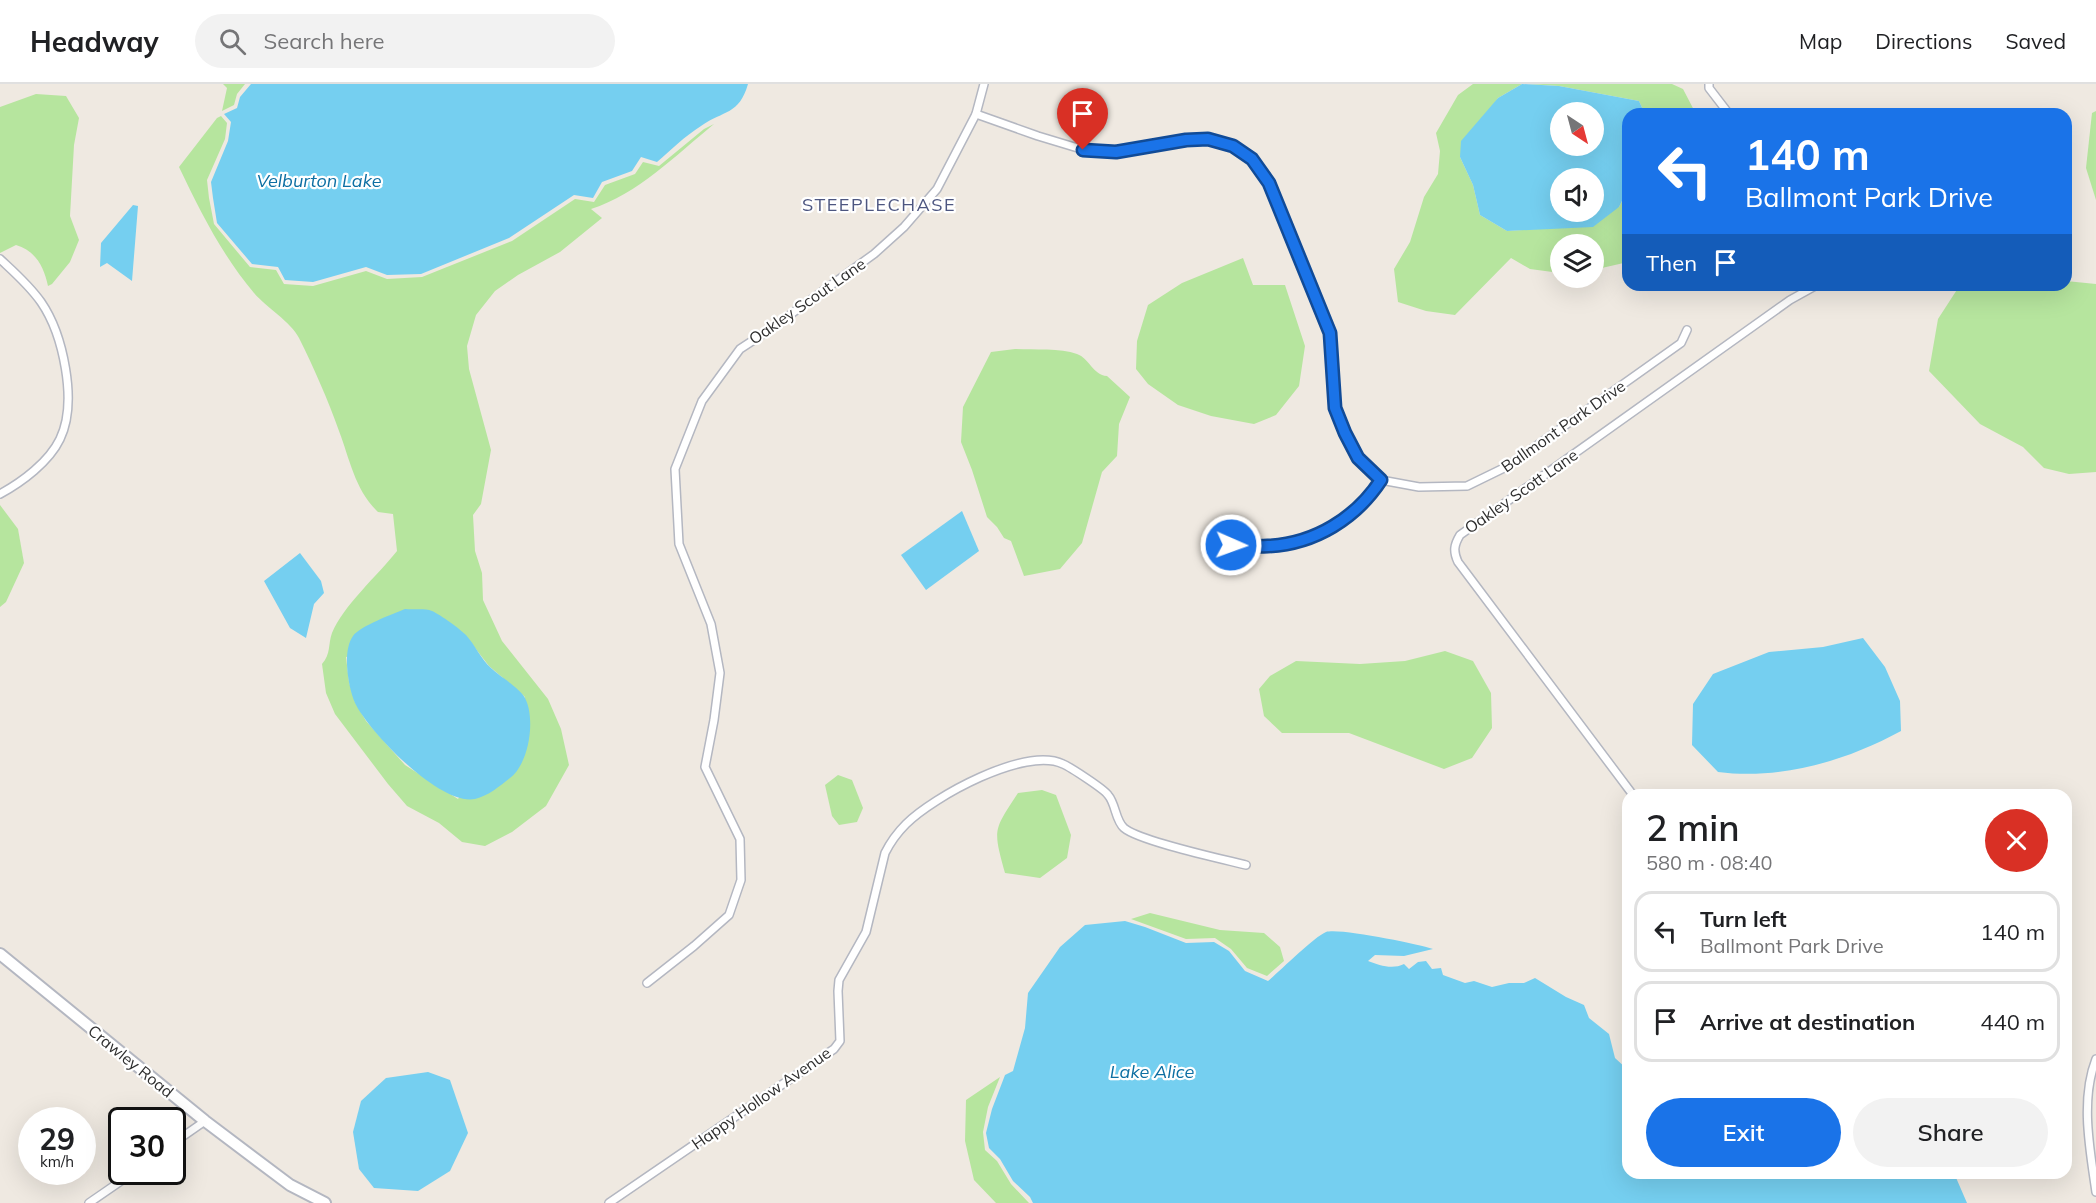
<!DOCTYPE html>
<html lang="en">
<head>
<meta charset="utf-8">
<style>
  body { margin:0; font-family:Mulish,sans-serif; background:#f2f2f2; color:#202124; height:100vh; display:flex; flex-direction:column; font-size:22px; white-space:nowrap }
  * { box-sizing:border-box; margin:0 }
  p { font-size:20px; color:#757577 }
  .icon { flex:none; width:33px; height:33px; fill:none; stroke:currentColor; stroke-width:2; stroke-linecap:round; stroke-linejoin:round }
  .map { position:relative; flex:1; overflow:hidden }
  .details { position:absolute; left:1622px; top:705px; width:450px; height:390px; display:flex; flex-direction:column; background:#fff; border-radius:18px; box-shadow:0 6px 24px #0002 }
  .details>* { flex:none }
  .top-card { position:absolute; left:1622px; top:24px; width:450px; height:183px; border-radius:18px; box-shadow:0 6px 24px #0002; background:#1a73e8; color:#fff; overflow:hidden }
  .needle { width:39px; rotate:144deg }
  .fabs { position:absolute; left:1550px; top:18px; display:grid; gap:12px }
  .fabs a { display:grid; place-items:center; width:54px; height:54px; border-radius:50%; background:#fff; box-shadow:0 6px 24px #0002; font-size:30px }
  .speed { position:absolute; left:18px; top:1023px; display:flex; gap:12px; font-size:30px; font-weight:700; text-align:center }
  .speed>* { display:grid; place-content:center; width:78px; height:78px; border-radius:50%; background:#fff; box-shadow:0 6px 24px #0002; line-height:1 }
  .speed small { font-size:15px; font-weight:400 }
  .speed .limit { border:3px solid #111; border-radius:9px; background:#fff; color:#111 }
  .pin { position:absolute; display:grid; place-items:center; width:51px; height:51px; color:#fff; margin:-62px -26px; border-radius:50% 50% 50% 0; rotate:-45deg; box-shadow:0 0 6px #0007 }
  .pin .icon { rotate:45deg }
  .me { position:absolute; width:66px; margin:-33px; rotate:92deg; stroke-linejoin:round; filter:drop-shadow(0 0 4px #0008) }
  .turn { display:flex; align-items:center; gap:21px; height:126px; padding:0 24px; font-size:27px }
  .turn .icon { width:78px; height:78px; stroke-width:2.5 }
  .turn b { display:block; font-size:42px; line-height:51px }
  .then { display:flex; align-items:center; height:57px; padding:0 24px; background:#0003; gap:12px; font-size:22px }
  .round { display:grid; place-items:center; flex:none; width:63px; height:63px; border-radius:32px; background:#f2f2f2 }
  .overview { display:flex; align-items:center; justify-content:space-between; height:102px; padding:0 24px }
  h1 { font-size:36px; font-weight:600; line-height:45px }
  .primary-button { display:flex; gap:12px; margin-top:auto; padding:12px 24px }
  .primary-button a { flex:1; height:69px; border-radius:36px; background:#1a73e8; color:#fff; font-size:24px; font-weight:600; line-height:69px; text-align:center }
  .primary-button a+a { background:#f2f2f2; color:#202124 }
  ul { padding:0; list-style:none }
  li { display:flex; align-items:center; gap:18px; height:81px; margin:0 12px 9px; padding:0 12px; border:3px solid #e0e0e0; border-radius:18px }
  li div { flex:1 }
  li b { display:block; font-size:22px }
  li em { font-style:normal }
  header { display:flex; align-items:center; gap:36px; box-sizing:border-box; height:84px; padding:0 30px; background:#fff; border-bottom:2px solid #e0e0e0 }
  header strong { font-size:28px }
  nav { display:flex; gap:33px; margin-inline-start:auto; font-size:21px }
  .search { width:420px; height:54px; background:#f2f2f2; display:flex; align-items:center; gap:15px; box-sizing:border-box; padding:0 21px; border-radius:33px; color:#757577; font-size:22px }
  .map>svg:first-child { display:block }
  .green { fill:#b6e59e; fill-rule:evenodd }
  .water { fill:#75cff0; fill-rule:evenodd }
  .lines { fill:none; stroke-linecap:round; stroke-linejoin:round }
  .street-casing { stroke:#b4b7c1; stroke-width:10 }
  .secondary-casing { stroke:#b4b7c1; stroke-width:14 }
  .street { stroke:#fff; stroke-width:7 }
  .secondary { stroke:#fff; stroke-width:10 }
  .route-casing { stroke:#114b97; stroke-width:15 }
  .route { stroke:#1a73e8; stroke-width:10 }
  .labels { text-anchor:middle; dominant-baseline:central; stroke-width:4.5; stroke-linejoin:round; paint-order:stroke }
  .street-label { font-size:16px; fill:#2e2e2e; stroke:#fff }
  .water-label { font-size:18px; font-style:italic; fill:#0d6fa3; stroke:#fff }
  .neighbourhood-label { font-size:18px; letter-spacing:1.5px; fill:#4d5680; stroke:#fff }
</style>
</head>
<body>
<header>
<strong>Headway</strong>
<div class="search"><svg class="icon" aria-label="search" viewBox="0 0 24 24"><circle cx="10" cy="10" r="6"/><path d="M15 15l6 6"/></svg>Search here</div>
<nav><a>Map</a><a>Directions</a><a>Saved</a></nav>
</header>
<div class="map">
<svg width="2096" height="1119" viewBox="0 0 2096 1119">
  <rect width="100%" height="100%" fill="#efe9e1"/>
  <g class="green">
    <path d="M223,0H245L237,10L234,21L222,27L227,4Z"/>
    <path d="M1473,0H1522L1498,14L1460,73L1473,101L1480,131L1507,147L1536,145L1619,123L1627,107L1628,178L1593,186V160H1560V189L1530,185L1511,174L1455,231L1426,227L1398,218L1394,185L1410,158L1424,113L1438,90L1440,67L1436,49L1458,11Z"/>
    <path d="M1528,0H1672L1683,5L1696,30H1645L1639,17L1559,2Z"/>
    <path d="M36,10L66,12L79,34L74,61L70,132L79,156L70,178L52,200L48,202C44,183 36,167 16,161L0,169V23Z"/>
    <path d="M2096,27V116L2086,84L2092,29Z"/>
    <path d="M221,32L227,39L225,55L207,96L209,114L214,140L250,183L276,186L284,200L313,202L366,187L387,195L422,193L512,157L575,115L594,118L605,101L635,90L643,78L659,82L704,45L714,40C676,71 638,110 591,125L602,134L560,168L518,191L495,207L476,231L467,262L469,285L491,366L481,420L473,431L475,467L482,489L483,516L502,557L548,615L561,645L569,681L546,722L512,748L485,762L462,758L439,739L407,722L388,700L335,630L326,609L322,580C331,570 328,560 332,549C343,522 378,491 397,467L393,430L378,428C355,406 350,376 339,347C328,316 314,284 299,254C291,238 266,223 254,209C222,171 200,127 179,83L217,34ZM465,551L489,582L525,613L458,715L405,681L366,637L355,618L349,598L346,573Z"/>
    <path d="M1243,174L1253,201H1285L1305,262L1299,302L1276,331L1254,340L1211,332L1178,321L1148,300L1136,285L1137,257L1148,221L1182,199Z"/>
    <path d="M2066,197L2096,200V388L2069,390L2044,384L2023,363L1980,340L1929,287L1938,235L1960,201H2066Z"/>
    <path d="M1015,265C1033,266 1060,264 1077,270C1089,274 1093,291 1107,292L1130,313L1119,340L1117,372L1102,388L1082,459L1060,485L1024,492L1011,457L1004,454L997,443L987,433L972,386L961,358L963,323L991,268Z"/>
    <path d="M0,421L18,445L24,479L6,518L0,523Z"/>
    <path d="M1445,567L1473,577L1491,609L1492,644L1472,674L1444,685L1349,649H1282L1264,632L1259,605L1270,592L1296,577L1360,580L1405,577Z"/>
    <path d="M838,691L852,696L863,724L857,738L839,741L832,732L825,701Z"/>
    <path d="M1042,706L1056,711L1071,751L1067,774L1040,794L1005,789C993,745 993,747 1018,709Z"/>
    <path d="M1150,829L1220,846L1264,849L1280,863L1284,877L1267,892L1247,884L1231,865L1215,854L1186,855L1131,835Z"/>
    <path d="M1000,993L988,1023L983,1048L985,1066L997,1077L1011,1100L1029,1119H996L974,1096L965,1057L966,1016Z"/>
  </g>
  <g class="water">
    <path d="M251,0H748C739,31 724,26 701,42C685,52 671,66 657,78L641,73L632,87L602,98L593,114L574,111L509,154L421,190L387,191L366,183L313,198L285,196L278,183L252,180L217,139L213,114L211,98L228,57L231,38L224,30L237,24L240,13Z"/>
    <path d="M1522,0L1559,2L1639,17L1645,30H1628L1627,107L1619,123L1593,143L1507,147L1480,131L1473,101L1460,73L1461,57L1498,14ZM1593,28V62H1560V28ZM1593,94V128H1560V94Z"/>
    <path d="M133,121L138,122L132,197L107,179L100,183L101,159Z"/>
    <path d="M962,427L979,467L926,506L901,471Z"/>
    <path d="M300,469L321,497L324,509L314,520L306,554L290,544L264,497Z"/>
    <path d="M405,525C413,526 425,524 432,527C441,531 460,545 466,551C475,561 481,575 491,584C499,592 520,604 525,614C536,635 529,680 510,694C500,702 488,712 475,715C440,722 369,648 355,619C348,603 342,567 353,552C360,542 393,530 405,525Z"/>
    <path d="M1863,554L1885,583L1900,617L1901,647C1846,677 1781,696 1718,688L1692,661L1693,620L1713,590L1769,568L1823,563Z"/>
    <path d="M1125,837L1145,843L1186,859L1214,858L1229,867L1245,887L1268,897C1280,887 1314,853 1326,848C1341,844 1416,860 1433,865L1404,872L1375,871L1368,877C1379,881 1392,886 1404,880L1409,885L1418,878L1426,877L1432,885L1441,884L1443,891L1465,899L1474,897L1492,903L1509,899H1524L1535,894L1566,913L1584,921L1589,934L1609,950L1615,974L1627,985L1628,1089H1954L1967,1119H1033L1030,1113L1013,1097L1000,1075L989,1064L986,1049L992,1025L1005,991L1013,987L1025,944L1028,909L1060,863L1085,841Z"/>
    <path d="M428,988L450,996L468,1049L450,1087L418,1107L374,1104L359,1085L353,1048L361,1017L386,994Z"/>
  </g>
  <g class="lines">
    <g class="street-casing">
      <g id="street">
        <path d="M1709,0V4L1729,30"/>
        <path d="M976,30L1038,52L1091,68H1116L1186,56L1208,55L1233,62L1252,75L1269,99L1303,178L1330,249L1335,324L1345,349L1358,374L1381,396L1419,403L1467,402L1508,382L1681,259L1687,246"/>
        <path d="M0,175C15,189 29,201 41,218C63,250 78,318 60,355C49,378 22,398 0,410"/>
        <path d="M1231,461C1243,462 1256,463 1268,462C1314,460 1356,434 1381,396"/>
        <path d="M1633,711L1458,478C1453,467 1454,461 1460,451L1790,216L1817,201"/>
        <path d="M647,899L694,862L729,831L741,796L740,755L705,683L714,636L720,589L711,540L679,460L675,385L702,317L740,265L769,246L874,170L904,143L937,105L976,30L984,0"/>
        <path d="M2096,975C2080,1016 2090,1066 2096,1108"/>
        <path d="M172,1060L205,1037"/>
        <path d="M89,1119L134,1088"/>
        <path d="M609,1119L834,965L840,957L838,907L839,896L866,848L885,769C890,759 897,749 906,740C933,713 1025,662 1063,680C1070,683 1104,705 1108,711C1116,720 1115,736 1124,744C1139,757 1222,775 1246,781"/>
      </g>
    </g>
    <g class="secondary-casing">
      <path id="secondary" d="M0,870L205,1037L290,1101L325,1119"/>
    </g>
    <use href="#street" class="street"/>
    <use href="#secondary" class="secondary"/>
  </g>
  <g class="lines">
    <g class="route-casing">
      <path id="route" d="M1083,66L1116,68L1186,56L1208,55L1233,62L1252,75L1269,99L1330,249L1335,324L1345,349L1358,374L1381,396C1356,434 1315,460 1268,462C1256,463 1243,462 1231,461"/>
    </g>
    <use href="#route" class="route"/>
  </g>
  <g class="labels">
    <g class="street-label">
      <text transform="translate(807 217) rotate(-35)">Oakley Scout Lane</text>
      <text transform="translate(1563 342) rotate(-35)">Ballmont Park Drive</text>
      <text transform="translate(1521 407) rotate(-35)">Oakley Scott Lane</text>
      <text transform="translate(131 977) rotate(39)">Crawley Road</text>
      <text transform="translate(761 1014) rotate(-35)">Happy Hollow Avenue</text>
    </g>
    <g class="water-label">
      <text x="319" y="96">Velburton Lake</text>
      <text x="1152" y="987">Lake Alice</text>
    </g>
    <g class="neighbourhood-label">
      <text x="879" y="120">STEEPLECHASE</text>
    </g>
  </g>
</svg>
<div class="fabs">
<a><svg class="needle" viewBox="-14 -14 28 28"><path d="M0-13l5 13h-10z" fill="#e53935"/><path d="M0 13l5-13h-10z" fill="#757577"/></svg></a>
<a><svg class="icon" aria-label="sound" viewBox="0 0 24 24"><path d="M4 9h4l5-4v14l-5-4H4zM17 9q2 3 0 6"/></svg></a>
<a><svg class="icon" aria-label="layers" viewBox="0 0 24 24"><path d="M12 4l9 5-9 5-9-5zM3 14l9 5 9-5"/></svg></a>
</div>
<div class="speed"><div>29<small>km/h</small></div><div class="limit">30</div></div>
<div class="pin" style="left:1083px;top:66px;background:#d93025"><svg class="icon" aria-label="arrive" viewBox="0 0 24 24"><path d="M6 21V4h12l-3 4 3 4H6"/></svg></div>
<svg class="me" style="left:1231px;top:461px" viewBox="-20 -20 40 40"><circle r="17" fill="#1a73e8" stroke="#fff" stroke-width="3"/><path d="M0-11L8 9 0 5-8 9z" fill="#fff"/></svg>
<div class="top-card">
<div class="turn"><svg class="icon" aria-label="left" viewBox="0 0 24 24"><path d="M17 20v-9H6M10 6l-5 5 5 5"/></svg><div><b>140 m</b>Ballmont Park Drive</div></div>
<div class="then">Then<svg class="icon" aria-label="arrive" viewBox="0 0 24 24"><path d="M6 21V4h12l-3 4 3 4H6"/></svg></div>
</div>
<section class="details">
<div class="overview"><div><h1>2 min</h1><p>580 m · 08:40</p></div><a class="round" style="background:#d93025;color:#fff"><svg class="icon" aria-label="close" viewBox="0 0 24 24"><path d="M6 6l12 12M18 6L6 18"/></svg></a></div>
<ul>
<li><svg class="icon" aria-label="left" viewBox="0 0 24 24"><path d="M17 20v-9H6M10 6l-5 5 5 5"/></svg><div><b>Turn left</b><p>Ballmont Park Drive</p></div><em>140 m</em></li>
<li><svg class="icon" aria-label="arrive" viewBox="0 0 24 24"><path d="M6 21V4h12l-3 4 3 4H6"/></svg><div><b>Arrive at destination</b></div><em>440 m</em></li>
</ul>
<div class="primary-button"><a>Exit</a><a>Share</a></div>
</section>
</div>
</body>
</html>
